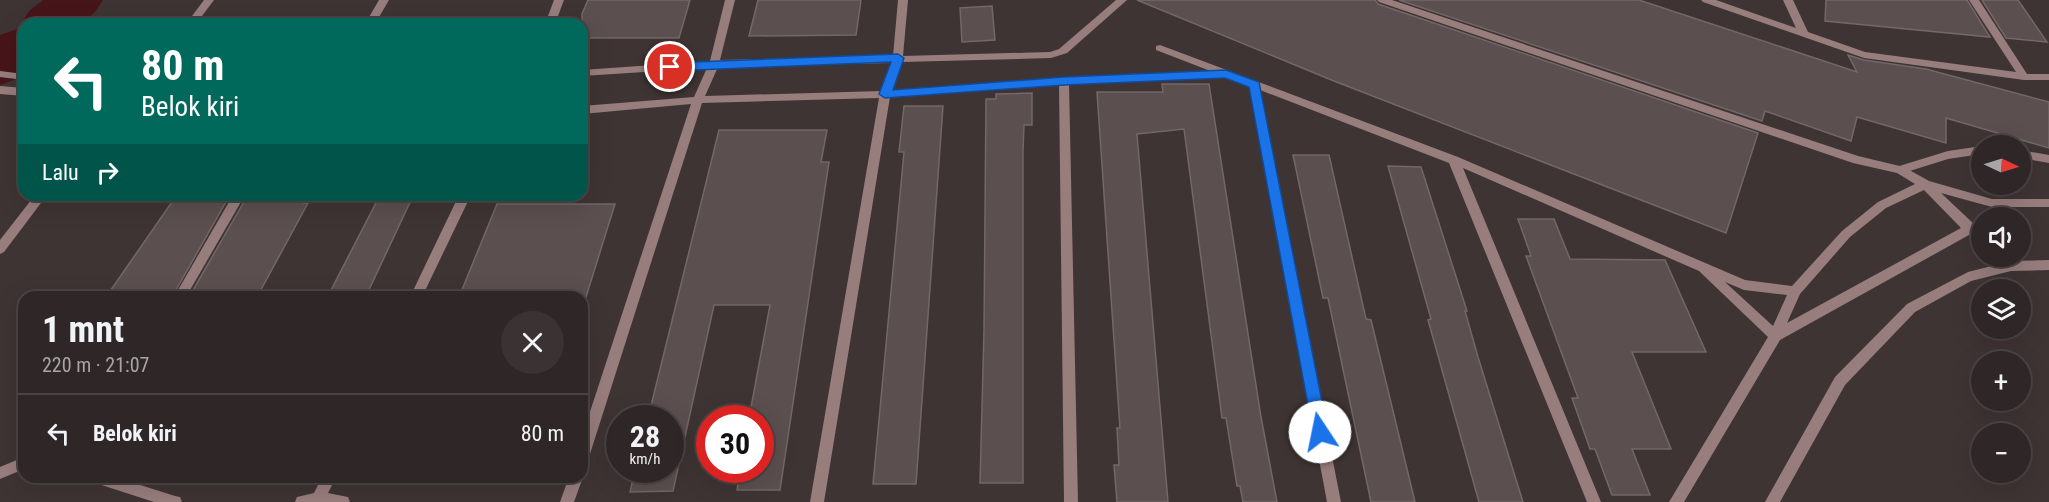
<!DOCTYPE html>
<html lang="id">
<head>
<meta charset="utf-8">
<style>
  body { margin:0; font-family:"Roboto Condensed",sans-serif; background:#3b3333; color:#f1f3f6; height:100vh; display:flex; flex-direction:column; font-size:22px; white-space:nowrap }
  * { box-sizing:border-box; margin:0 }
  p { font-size:20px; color:#a7a5a7 }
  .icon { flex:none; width:33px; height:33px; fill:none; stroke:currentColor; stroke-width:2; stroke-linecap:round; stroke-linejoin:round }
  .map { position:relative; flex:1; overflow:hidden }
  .panel { position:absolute; left:18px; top:291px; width:570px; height:192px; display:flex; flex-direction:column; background:#2f2727; border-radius:18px; box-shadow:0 6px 24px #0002,0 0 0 2px #4a4444 }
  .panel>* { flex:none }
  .guide { position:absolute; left:18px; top:18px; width:570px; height:183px; border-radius:18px; box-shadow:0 6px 24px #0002,0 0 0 2px #4a4444; background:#00695c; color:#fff; overflow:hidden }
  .needle { width:39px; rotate:94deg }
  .fabs { position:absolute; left:1971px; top:135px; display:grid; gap:12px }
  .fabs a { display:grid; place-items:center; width:60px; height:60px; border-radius:50%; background:#2f2727; box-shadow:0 6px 24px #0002,0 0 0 2px #4a4444; font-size:30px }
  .speed { position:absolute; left:606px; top:405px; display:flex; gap:12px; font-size:30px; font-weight:700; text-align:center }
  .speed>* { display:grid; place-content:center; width:78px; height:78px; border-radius:50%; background:#2f2727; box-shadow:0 6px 24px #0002,0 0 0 2px #4a4444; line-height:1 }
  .speed small { font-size:15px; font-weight:400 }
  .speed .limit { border:9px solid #d22; background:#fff; color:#111 }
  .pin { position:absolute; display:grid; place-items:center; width:51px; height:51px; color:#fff; margin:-26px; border:3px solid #fff; border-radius:50%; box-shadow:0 2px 6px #0007 }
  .me { position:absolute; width:66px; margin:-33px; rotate:349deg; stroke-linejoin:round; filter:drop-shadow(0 0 4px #0008) }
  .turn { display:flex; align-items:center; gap:21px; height:126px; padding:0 24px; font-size:27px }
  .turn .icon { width:78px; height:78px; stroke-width:2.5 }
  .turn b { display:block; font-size:42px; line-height:51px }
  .then { display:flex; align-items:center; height:57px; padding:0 24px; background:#0003; gap:12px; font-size:22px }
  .round { display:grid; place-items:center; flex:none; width:63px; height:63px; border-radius:32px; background:#3b3333 }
  .summary { display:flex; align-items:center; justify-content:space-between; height:102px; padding:0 24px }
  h1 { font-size:36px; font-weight:700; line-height:45px }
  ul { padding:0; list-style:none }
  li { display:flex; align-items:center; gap:18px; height:78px; padding:0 24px; border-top:2px solid #4a4444 }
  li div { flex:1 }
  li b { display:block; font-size:22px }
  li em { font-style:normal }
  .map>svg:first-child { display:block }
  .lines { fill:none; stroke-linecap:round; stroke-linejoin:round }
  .river { fill:#46151a; fill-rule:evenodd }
  .building { fill:#5b4f4f; stroke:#736767; stroke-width:1.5 }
  .lane { fill:#987d7d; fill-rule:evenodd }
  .street { fill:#987d7d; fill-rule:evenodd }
  .route { fill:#1a73e8; stroke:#114b97; stroke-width:1.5 }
</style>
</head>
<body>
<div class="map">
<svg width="2049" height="502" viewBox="0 0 2049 502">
  <rect width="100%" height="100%" fill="#3f3434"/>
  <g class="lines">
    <path class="river" d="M43,0H103L95,12L82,24H24V76L0,85V35L23,27L21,24L29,11Z"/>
  </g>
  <g class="building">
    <path d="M588,0H690L679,38H582V14Z"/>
    <path d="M758,0H861L856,35L749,36Z"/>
    <path d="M1137,0H1375L1378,4L1758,133L1726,233L1334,81Z"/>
    <path d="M1399,0H1639L1857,72L1848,55L1864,60L1926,69L2049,102V148L1946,118V143L1857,117L1851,141L1765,111L1762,121Z"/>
    <path d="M1826,0H1967L1990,37L1825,21Z"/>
    <path d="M1982,0H2018L2047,42L2006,38Z"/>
    <path d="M992,6L995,40L962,42L960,8Z"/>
    <path d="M1162,84H1209L1261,417L1277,502H1243L1240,486H1237L1226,418H1222L1184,129L1137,134L1168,502H1117L1114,465H1119L1117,428H1120L1097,92H1163Z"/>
    <path d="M1032,93V125H1024L1023,151V483H980L984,330L986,99H996V94Z"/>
    <path d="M904,106H943L916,484H873L904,152H899Z"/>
    <path d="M719,130H827L821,162H829L780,490H737L740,470H760V418H749L770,305H714L673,491L630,492L635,470H670V418H648Z"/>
    <path d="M1293,155H1329L1366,319L1371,320L1415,502H1371L1328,298H1323Z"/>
    <path d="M1388,166L1421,167L1467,311H1465L1478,357L1523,502H1479L1428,320L1431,319Z"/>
    <path d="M276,195H308L304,203H308L257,297H189L245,200L273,201Z"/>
    <path d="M413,196L367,294H329L379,197Z"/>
    <path d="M174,199L227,200L172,297H106Z"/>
    <path d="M497,204H615L586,297H459Z"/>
    <path d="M1518,219H1554L1570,259L1665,260L1706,352H1632L1671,449H1632L1650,495H1612L1595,449H1590L1572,398H1578L1526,256H1531Z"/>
  </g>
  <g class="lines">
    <g class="lane">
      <path d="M1982,146V154L1948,159L1900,174L1894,170L1896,167L1948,151Z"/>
      <path d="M2020,150L2049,155V163L2020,158Z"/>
    </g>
    <g class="street">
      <path d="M204,0H214L196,24H186Z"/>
      <path d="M379,0H389L375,24H365Z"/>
      <path d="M554,0H564L555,24H545Z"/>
      <path d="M725,0H735L720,60L893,56L898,0H908L903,56L1050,52L1059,49L1116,0H1127L1067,53L1051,58L902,62L892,90L1064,77L1213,72L1156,50V46L1160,45L1458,157L1745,280L1792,286L1842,231L1878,202L1915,184L1897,173L1853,163L1379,2L1377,0H1392L1858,156L1904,167L1929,181L1992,199H2049V207H1992L1941,193L1975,225L1982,233V245L1969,235L1780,340L1684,502H1669L1768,337L1699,271L1463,168L1601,502H1587L1449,163L1260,90L1341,502H1327L1249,86L1226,77L1069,84L1078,502H1064L1059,85L890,97L824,502H810L879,98L702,103L589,457L587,461L582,463V436L691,104L582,114V106L694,97L707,68L582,76V70L710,61ZM891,63L881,91L705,96L718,67ZM1924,190L1961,228L1787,323L1800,294L1850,237L1886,208ZM1725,282L1744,290L1787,295L1773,326Z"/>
      <path d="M1701,0H1716L1796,28L1783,0H1793L1808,32L1865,52L2016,72L1969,0H1979L2027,74H2049V80H2024L1864,58L1703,2Z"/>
      <path d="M0,71L24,74V80L0,77Z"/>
      <path d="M0,86L24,88V96L0,94Z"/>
      <path d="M35,195H47L4,252L0,254V240Z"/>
      <path d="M233,195H245L186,297H174Z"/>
      <path d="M459,195H471L422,297H410Z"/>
      <path d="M2049,260V270L2011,271L1971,281L1915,312L1845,385L1780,502H1765L1835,377L1907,304L1968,272L2011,261Z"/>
      <path d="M24,457V469L0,479V467Z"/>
      <path d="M582,475L583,477L574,502H560L569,477H582Z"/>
      <path d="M87,477H115L175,496L180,497L182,502H154L89,481Z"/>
      <path d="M322,477H336L328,493L348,497L350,502H295L297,497L314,493Z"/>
    </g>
  </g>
  <path class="route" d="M898,54L904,58L893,90L1064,77L1226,70L1259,82L1328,432L1326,437L1320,439L1315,437L1313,432L1249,87L1225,78L1064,85L885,98L879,94L891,62L670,71L664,67L670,63Z"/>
</svg>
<div class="fabs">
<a><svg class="needle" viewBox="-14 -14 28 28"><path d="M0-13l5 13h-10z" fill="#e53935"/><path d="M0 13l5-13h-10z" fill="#a7a5a7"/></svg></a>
<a><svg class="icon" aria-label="sound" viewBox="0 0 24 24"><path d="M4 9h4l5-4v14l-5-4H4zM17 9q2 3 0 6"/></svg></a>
<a><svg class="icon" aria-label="layers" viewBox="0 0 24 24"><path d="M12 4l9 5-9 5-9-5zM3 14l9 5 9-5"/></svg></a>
<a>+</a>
<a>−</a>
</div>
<div class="speed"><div>28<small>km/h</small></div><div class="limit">30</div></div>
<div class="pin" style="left:670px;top:67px;background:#d93025"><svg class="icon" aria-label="arrive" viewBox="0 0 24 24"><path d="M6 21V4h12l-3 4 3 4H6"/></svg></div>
<svg class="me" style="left:1320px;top:432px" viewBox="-20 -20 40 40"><circle r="19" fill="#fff"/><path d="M0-13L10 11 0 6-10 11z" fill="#1a73e8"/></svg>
<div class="guide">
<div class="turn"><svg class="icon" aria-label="left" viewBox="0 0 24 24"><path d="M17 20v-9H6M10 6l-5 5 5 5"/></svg><div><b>80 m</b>Belok kiri</div></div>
<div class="then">Lalu<svg class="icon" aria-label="right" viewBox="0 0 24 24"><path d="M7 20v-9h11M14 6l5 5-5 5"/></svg></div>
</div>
<section class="panel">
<div class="summary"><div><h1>1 mnt</h1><p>220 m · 21:07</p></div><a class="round"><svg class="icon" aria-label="close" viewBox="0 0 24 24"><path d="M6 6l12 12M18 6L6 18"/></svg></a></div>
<ul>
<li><svg class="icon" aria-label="left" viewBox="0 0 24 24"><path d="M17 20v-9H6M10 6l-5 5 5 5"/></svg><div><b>Belok kiri</b></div><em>80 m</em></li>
</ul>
</section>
</div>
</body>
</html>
